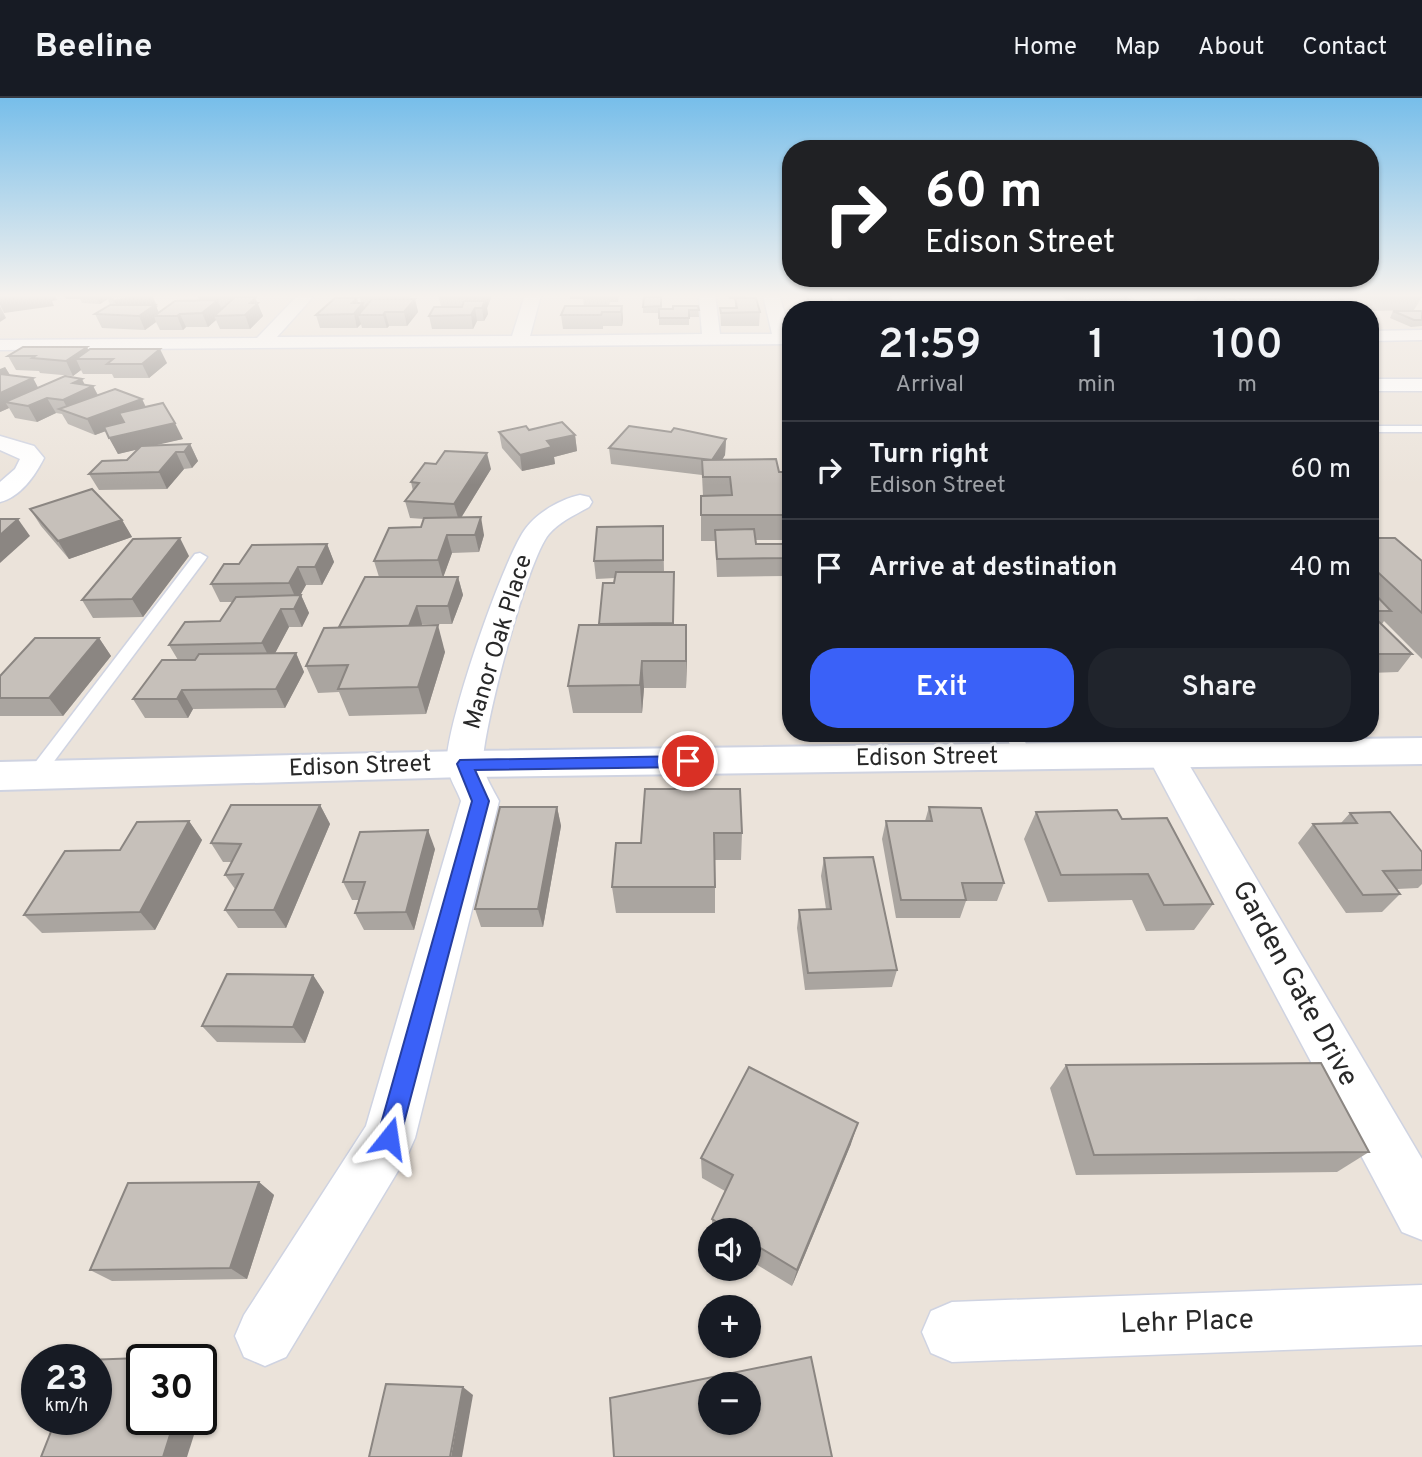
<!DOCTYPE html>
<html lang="en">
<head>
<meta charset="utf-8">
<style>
  body { margin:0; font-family:Overpass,sans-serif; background:#20242c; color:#f1f3f6; height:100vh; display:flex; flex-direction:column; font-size:26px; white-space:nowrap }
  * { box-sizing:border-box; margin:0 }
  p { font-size:23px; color:#9ea1a6 }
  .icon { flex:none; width:38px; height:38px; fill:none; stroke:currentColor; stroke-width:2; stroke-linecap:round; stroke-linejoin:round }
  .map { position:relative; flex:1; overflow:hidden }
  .panel { position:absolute; left:782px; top:203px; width:597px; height:441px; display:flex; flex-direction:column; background:#171b24; border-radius:28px; box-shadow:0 2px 5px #0004 }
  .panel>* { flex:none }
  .banner { position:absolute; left:782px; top:42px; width:597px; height:147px; border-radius:28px; box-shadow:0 2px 5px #0004; background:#202124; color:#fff; overflow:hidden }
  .tools { position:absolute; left:698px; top:1120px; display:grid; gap:14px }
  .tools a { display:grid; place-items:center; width:63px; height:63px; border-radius:50%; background:#171b24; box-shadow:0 2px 5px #0004; font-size:35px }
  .speed { position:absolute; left:21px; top:1246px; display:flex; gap:14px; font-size:35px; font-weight:700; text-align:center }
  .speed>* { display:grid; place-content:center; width:91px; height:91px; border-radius:50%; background:#171b24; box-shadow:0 2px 5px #0004; line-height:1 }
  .speed small { font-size:18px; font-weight:400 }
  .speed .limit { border:4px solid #111; border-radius:10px; background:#fff; color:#111 }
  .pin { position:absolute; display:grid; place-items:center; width:60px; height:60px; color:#fff; margin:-30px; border:4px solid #fff; border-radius:50%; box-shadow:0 2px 7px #0007 }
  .me { position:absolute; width:77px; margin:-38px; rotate:15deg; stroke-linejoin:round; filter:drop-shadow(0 0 5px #0008) }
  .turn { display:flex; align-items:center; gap:24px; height:147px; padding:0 28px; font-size:32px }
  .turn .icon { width:91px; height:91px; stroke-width:2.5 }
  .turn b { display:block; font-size:49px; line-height:60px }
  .eta { display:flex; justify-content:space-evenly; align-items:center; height:119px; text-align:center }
  .eta b { font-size:42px; font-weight:600; line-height:49px }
  .button { display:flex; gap:14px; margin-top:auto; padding:14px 28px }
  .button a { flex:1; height:80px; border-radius:28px; background:#3a61f8; color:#fff; font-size:28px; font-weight:600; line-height:80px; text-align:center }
  .button a+a { background:#20242c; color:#f1f3f6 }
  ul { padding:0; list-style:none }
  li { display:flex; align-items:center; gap:21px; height:98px; padding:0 28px; border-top:2px solid #363941 }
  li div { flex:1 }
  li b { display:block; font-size:26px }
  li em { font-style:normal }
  header { display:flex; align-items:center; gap:42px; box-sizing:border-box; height:98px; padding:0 35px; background:#171b24; border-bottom:2px solid #363941 }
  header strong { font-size:33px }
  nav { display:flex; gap:38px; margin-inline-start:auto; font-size:24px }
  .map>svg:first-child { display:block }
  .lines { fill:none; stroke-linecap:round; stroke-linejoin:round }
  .service-casing { stroke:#cfd3e1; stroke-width:3 }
  .minor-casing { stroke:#cfd3e1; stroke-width:3 }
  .tertiary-casing { stroke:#cfd3e1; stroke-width:4 }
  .service { fill:#fff; fill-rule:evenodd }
  .minor { fill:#fff; fill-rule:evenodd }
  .tertiary { fill:#fff; fill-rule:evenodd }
  .wall { fill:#aaa5a0 }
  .shaded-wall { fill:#8b8682 }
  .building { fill:#c6c0ba; stroke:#8b8682; stroke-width:2; fill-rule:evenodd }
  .route { fill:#3a61f8; stroke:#263fa1; stroke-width:2 }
  .labels { text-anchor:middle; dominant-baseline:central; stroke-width:7; stroke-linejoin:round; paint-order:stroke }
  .street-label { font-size:24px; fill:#282828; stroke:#fff }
  .near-street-label { font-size:28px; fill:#282828; stroke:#fff }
</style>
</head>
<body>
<header>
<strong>Beeline</strong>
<nav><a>Home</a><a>Map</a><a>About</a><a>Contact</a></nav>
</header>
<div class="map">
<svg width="1422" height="1359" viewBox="0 0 1422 1359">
  <rect width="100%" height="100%" fill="#ebe3da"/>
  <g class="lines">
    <g class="service-casing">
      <g id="service">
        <path d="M890,197H898L907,212H899Z"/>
        <rect x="1370" y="328" width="52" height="6"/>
        <path d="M200,455L207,459L205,462L40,682H28L25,678L28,674L195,456Z"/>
        <path d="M1005,635H1021L1032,659L1029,663H1017Z"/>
        <path d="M1189,635H1205L1219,657L1216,661H1204Z"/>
      </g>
    </g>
    <g class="minor-casing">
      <g id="minor">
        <path d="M298,197L313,199L277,239L512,238L525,197H541L530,238L702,236L699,197H715L720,236H772L763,197H779L791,236V246L0,252V242L257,240Z"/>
        <path d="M1130,197H1148L1164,212H1146Z"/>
        <path d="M1422,232V242L1370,243V233Z"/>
        <rect x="1370" y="281" width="52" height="12"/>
        <path d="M0,338L34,348L44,360C35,378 20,399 0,404V384L15,371L20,361L0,352Z"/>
        <path d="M580,397L589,399L592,404L589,409C575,417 559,424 549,436C527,462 484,627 483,663C483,677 493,691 499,703L415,1040L407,1058L286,1259L265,1268L244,1259L235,1238L244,1217L366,1028L461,703C457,692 449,680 447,668C443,634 504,458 526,430C538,414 561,401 580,397Z"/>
        <path d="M1165,644L1178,648L1422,1061V1142L1402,1134L1147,657L1152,648Z"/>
        <path d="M1422,1187V1247L952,1264L931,1255L922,1234L931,1213L952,1204Z"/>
      </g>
    </g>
    <g class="tertiary-casing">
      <path id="tertiary" d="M1422,640V666L465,679L0,692V664L465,653Z"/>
    </g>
    <use href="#service" class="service"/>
    <use href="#minor" class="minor"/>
    <use href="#tertiary" class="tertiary"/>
  </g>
  <g class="wall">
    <path d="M64,197H152L158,209H156L159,215L199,203L197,197H254L263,218L250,231H220L216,222L208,229H186L183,232H160L156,224L145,232L102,230L95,216L110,207L108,201L100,206L82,205L80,201H66Z"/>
    <path d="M359,197H411L409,201H415L418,214L407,228H389L387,230H362L361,226L357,230H320L316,217L357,200L358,205H361Z"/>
    <path d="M438,197H491V200L487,210L488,216L484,223H477L473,231H432L429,218L460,209V208H441Z"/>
    <path d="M570,197H619L618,204H610L609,208H622L623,221L622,228H603V231H563L561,217L584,208L583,201H570Z"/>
    <path d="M728,197H745V200L760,214L759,228H721L720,210H735V201H729Z"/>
    <path d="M812,197H829L835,210L849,212H806L807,198H812Z"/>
    <path d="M846,197H890L888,212H853Z"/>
    <path d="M1062,197H1122L1128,201L1127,205L1144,212H1023L1025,203H1067L1062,198Z"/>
    <path d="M1198,197H1221L1226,201L1239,205L1240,201H1280L1281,197H1418L1422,199L1414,212L1374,213L1370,211L1193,212Z"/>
    <path d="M661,198L662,211L698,208L699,219H689V227H659V215H643V209Z"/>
    <path d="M1393,213H1422V228L1411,229L1390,220Z"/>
    <path d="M88,252L167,265L149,280H114L112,276H83L81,272L73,278L40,275L39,273L16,272L8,258Z"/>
    <path d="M5,269L10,277L38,290L85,287L93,288L98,297L142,301L146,309L183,341L153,347L190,346L198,363L192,370L184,371L167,391L99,392L89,376L127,362L138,351L118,356L106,333L95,337L68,326L62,316L56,315L37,324L15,320L9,310L0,314Z"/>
    <path d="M529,332L575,337L577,353L554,359L555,366L522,373L502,350L499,334Z"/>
    <path d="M726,341L725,357L722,362L779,374H791V442H756V446L787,460L786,478L717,479L715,443H701V398H703L702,377L611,366L609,350Z"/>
    <path d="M491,371L461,420L484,437L479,454L452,455L443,479H458L463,497L452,526H422V528L445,554L426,616L349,618L339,594L318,595L306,568L339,529L379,479L374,463L421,429L424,421L410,420L405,403L413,393L411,384Z"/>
    <path d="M30,411L122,422L132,439L69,461L41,428Z"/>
    <path d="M663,428L664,474L674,491V527L687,554L686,590H644L642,615H573L568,588L599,527L603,485H614L615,480L596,481L594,463Z"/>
    <path d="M1370,440L1422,463V561L1384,523L1382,526L1412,556L1398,574L1370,575Z"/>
    <path d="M327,446L334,464L322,487H306L300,497H301L309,515L302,529H289L275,555H296L304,574L285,610L193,611L188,620H145L133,601L178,562L169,547L220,523L232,504H220L211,486L239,466Z"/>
    <path d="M189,458L143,519L93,520L82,502Z"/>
    <path d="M99,540L111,558L63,618H0V578Z"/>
    <path d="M645,691L742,735L741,762H715V815H616L612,789L641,745Z"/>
    <path d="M320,707L330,726L286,830H238L225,812L235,791L225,777L232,764H223L211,745Z"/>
    <path d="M557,709L561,728L543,829H481L475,811Z"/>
    <path d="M929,709L1004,785L997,803H966L960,820H896L882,741L886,723H925Z"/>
    <path d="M1036,714L1122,721L1213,806L1194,832L1146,833L1132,802L1048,804L1024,741Z"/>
    <path d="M1350,715L1422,754V786L1418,790L1397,791L1400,796L1382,814L1346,815L1298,745L1313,726L1341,725Z"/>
    <path d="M189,723L202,742L155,832L42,835L24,817Z"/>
    <path d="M435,751L414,832H364L355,815L359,802H352L343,784Z"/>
    <path d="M824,760L897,872L892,889L805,892L797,830L799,812L826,811L821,778Z"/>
    <path d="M313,877L324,894L305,945L217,944L202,928Z"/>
    <path d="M1066,967L1369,1054L1337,1074L1076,1077L1050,990Z"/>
    <path d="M851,1046L792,1188L749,1162V1132H712V1121L725,1093L702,1080L701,1060Z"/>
    <path d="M259,1084L274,1097L247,1181L112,1183L90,1172Z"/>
  </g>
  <g class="shaded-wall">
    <path d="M30,197H54L57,202L52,203L54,208L4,215L0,207V201Z"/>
    <path d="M96,197H109H106L108,201L100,206Z"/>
    <path d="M145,197H152L160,218H154L156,224L145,232L139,218L121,217L114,203Z"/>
    <path d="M244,197H254L263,218L250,231L245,217L247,207Z"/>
    <path d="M404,197H411L406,204Z"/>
    <path d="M484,197H491V200L487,210L488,216L484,223L482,210L484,206L483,200Z"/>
    <path d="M357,200L359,209L363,205L366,217H358L361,226L357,230L354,216L352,205Z"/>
    <path d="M415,201L418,214L407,228L404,214Z"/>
    <path d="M218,202L223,216L214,218L216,222L208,229L202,215Z"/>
    <path d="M0,208L6,220L0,224Z"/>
    <path d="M622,208L623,221L622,228L621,214Z"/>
    <path d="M475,210L477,223L473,231L471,217Z"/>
    <path d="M385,214L389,228L387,230L383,217Z"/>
    <path d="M180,216L186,229L183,232L177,218Z"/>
    <path d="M87,249L93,261H76L81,272L73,278L66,263Z"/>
    <path d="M160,251L167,265L149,280L142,266Z"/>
    <path d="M5,269L14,284L0,290V271Z"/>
    <path d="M33,280L41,295L5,304L9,310L0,314V295Z"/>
    <path d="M82,281L87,291L93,288L101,304L70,315L63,302L73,285Z"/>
    <path d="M47,300L56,315L37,324L28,308Z"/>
    <path d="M142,301L149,317L95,337L87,321Z"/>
    <path d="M175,325L183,341L118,356L109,340Z"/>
    <path d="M575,337L577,353L554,359L555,366L522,373L520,357L547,343Z"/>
    <path d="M726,341L725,357L712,378V362Z"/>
    <path d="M190,346L198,363L192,370L184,354Z"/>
    <path d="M176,354L184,371L167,391L159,374Z"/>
    <path d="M487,355L491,371L459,423L454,406Z"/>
    <path d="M481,419L484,437L479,454L475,437Z"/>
    <path d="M18,421L30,438L0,465V437Z"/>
    <path d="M122,422L132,439L69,461L58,443Z"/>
    <path d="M447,437L452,455L443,480L438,462Z"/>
    <path d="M180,440L189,458L143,519L132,501Z"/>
    <path d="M327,446L334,464L322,487L315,469Z"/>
    <path d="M298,469L306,487L297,503L289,485Z"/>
    <path d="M458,479L463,497L452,526L448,508Z"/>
    <path d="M301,497L309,515L302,529L294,511Z"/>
    <path d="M417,508L422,526L414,548L408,530Z"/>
    <path d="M281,511L289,529L271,563L262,545Z"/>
    <path d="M438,527L445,554L426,616L418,589Z"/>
    <path d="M686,527L687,554L686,590Z"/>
    <path d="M99,540L111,558L63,618L49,600Z"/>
    <path d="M296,555L304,574L285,610L276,591Z"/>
    <path d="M642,563L644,590L642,615L640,587Z"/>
    <path d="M182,592L193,611L188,620L177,601Z"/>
    <path d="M320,707L330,726L286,830L274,812Z"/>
    <path d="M557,709L561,728L543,829L538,811Z"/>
    <path d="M189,723L202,742L155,832L140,814Z"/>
    <path d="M428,732L435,751L414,832L406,814Z"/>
    <path d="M313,877L324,894L305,945L293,929Z"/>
    <path d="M858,1025L851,1046L792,1188L797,1172Z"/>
    <path d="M259,1084L274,1097L247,1181L230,1170Z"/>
    <path d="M196,1258L216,1267L201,1313V1262H195Z"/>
    <path d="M463,1289L473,1297L462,1359H451Z"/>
    <path d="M175,1321H199L187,1359H163Z"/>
  </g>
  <g class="building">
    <path d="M0,197H30L0,201Z"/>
    <path d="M106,197H145L114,203Z"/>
    <path d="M460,197H484L483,200H458Z"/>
    <rect x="857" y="197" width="33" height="1"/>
    <path d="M1078,197H1122L1128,201L1084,202Z"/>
    <path d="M1202,197H1221L1226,201H1234L1248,212L1208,211L1196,202H1208Z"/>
    <path d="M1289,197H1335L1346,203H1334L1346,210L1322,211L1310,203H1299Z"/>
    <path d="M1376,197H1418L1422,199H1381Z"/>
    <path d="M661,198V208L643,209L644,199Z"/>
    <path d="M807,198H830L835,210L848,209L849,212H812Z"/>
    <path d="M235,199H256L250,205H258L245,217L214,218Z"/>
    <path d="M335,200H357L352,205H363L354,216L316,217Z"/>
    <path d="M735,200H756L760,214L721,215L720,210H737Z"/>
    <path d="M1340,200H1359L1372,207H1350Z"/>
    <path d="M372,201H415L404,214H385L383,217H358Z"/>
    <path d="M1240,201H1283L1296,210H1274L1277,212H1255Z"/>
    <path d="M218,202L202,215L180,216L177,218H154L175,203Z"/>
    <path d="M464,203H485L482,210H475L471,217L429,218L434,209H462Z"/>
    <path d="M1025,203H1072L1078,209H1067L1069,212H1032Z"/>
    <path d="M1136,205L1144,212H1095L1091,207Z"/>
    <path d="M110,207H155L139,218L95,216Z"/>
    <path d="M565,208H622L621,214H602L601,217H561Z"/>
    <path d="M673,208H698L699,212H689V220H659V211H673Z"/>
    <path d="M1393,213H1422V222H1414Z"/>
    <path d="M23,249H87L66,263L32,260L35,258H8Z"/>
    <path d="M90,251H160L142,266H107L113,261H76Z"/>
    <path d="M0,276L33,280L0,295Z"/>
    <path d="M65,278L82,281L73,285L93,288L63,302L47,300L28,308L5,304Z"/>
    <path d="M115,291L142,301L87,321L59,311Z"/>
    <path d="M163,305L175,325L109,340L104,329L124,324L119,315Z"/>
    <path d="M562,324L575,337L547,343L552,349L520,357L499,334L526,328L529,332Z"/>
    <path d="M629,328L671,334L674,330L726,341L712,362L609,350Z"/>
    <path d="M190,346L184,354H176L159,374L89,376L102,363L127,362L141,348Z"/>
    <path d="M445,353L487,355L454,406L405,403L419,385L411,384L425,365L436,366Z"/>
    <path d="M776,361L779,374H791V417H701V398L732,397L730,379H703L702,362Z"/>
    <path d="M92,391L122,422L58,443L30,411Z"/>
    <path d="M481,419L475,437H447L438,462L374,463L389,430L421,429L424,420Z"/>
    <path d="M0,421H18L0,437Z"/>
    <path d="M663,428V462L594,463L597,429Z"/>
    <path d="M754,431L756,446H785L787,460L717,461L715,432Z"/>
    <path d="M180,440L132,501L82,502L133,441Z"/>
    <path d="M1370,440H1395L1422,463V515L1370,467Z"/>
    <path d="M327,446L315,469H298L289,485L211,486L224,466H239L252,447Z"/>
    <path d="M616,474H674L673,525L599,526L603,485H614Z"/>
    <path d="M365,479H458L448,508H417L409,528L339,529Z"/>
    <path d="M1370,491L1391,513H1370Z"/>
    <path d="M301,497L294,511H281L262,545L169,547L185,524L220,523L236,499Z"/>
    <path d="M1370,518H1373L1412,556H1370Z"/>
    <path d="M438,527L418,589L338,591L348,567L306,568L324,530Z"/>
    <path d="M579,527H686V563H642L640,587L568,588Z"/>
    <path d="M35,540H99L49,600H0V578Z"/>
    <path d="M296,555L276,591L182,592L177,601H133L162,562H195L199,556Z"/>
    <path d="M645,691H740L742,735H714L715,789H612L616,745H641Z"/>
    <path d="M231,707H320L274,812H225L243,776L225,777L241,746L211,745Z"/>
    <path d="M500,709H557L538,811H475Z"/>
    <path d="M929,709L981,710L1004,785H962L966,802H901L886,723H932Z"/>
    <path d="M1117,712L1122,721L1167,720L1213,806L1164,807L1148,776L1061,777L1036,714Z"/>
    <path d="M1390,714L1422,754V772L1383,773L1400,796L1363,797L1313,726L1357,725L1350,715Z"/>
    <path d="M189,723L140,814L24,817L65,753L120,752L137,724Z"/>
    <path d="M428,732L406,814L355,815L365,784H343L360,734Z"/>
    <path d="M873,759L897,872L808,875L799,812L831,811L824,760Z"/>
    <path d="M227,876L313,877L293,929L202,928Z"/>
    <path d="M1321,965L1369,1054L1094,1057L1066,967Z"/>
    <path d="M749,969L858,1025L797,1172L749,1143V1132H730L712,1121L733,1077L701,1060Z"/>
    <path d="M259,1084L230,1170L90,1172L128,1085Z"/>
    <path d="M196,1258L195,1262H142V1321H175L163,1359H41L56,1321H96V1262H85Z"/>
    <path d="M811,1259L832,1359H614L610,1300ZM710,1286H749V1325H710Z"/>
    <path d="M386,1286L463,1289L450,1359H452H369Z"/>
  </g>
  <linearGradient id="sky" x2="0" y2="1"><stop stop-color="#77beea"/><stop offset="0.51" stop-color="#f6f2ee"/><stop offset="1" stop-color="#f6f2ee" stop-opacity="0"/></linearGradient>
  <rect width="1422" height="387" fill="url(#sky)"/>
  <path class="route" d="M688,658L696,663L688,669L475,672L489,703L400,1040L397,1048L389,1052L381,1048L377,1040L472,703L457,666L460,662Z"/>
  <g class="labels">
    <g class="street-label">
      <text transform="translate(499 544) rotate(-73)">Manor Oak Place</text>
      <text transform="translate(927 660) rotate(-1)">Edison Street</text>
      <text transform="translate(360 669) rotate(-2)">Edison Street</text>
    </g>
    <g class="near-street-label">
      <text transform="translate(1294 886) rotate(61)">Garden Gate Drive</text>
      <text transform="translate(1187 1225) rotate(-2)">Lehr Place</text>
    </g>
  </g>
</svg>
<div class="tools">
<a><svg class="icon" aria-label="sound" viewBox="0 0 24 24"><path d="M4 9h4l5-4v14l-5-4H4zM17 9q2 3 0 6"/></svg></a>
<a>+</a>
<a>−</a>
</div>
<div class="speed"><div>23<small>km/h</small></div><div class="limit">30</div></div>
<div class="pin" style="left:688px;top:663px;background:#d93025"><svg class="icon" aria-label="arrive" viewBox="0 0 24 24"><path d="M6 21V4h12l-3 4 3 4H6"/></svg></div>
<svg class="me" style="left:389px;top:1040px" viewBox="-20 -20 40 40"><path d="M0-17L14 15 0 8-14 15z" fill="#3a61f8" stroke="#fff" stroke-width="4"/></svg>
<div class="banner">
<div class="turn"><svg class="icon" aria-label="right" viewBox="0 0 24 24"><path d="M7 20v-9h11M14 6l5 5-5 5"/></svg><div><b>60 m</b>Edison Street</div></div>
</div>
<section class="panel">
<div class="eta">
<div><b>21:59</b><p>Arrival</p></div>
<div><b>1</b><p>min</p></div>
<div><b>100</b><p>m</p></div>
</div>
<ul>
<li><svg class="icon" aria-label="right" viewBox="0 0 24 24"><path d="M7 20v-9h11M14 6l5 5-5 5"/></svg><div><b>Turn right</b><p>Edison Street</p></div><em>60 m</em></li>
<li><svg class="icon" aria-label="arrive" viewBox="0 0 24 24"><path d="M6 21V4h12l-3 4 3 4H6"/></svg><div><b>Arrive at destination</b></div><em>40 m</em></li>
</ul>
<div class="button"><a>Exit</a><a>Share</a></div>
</section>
</div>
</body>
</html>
